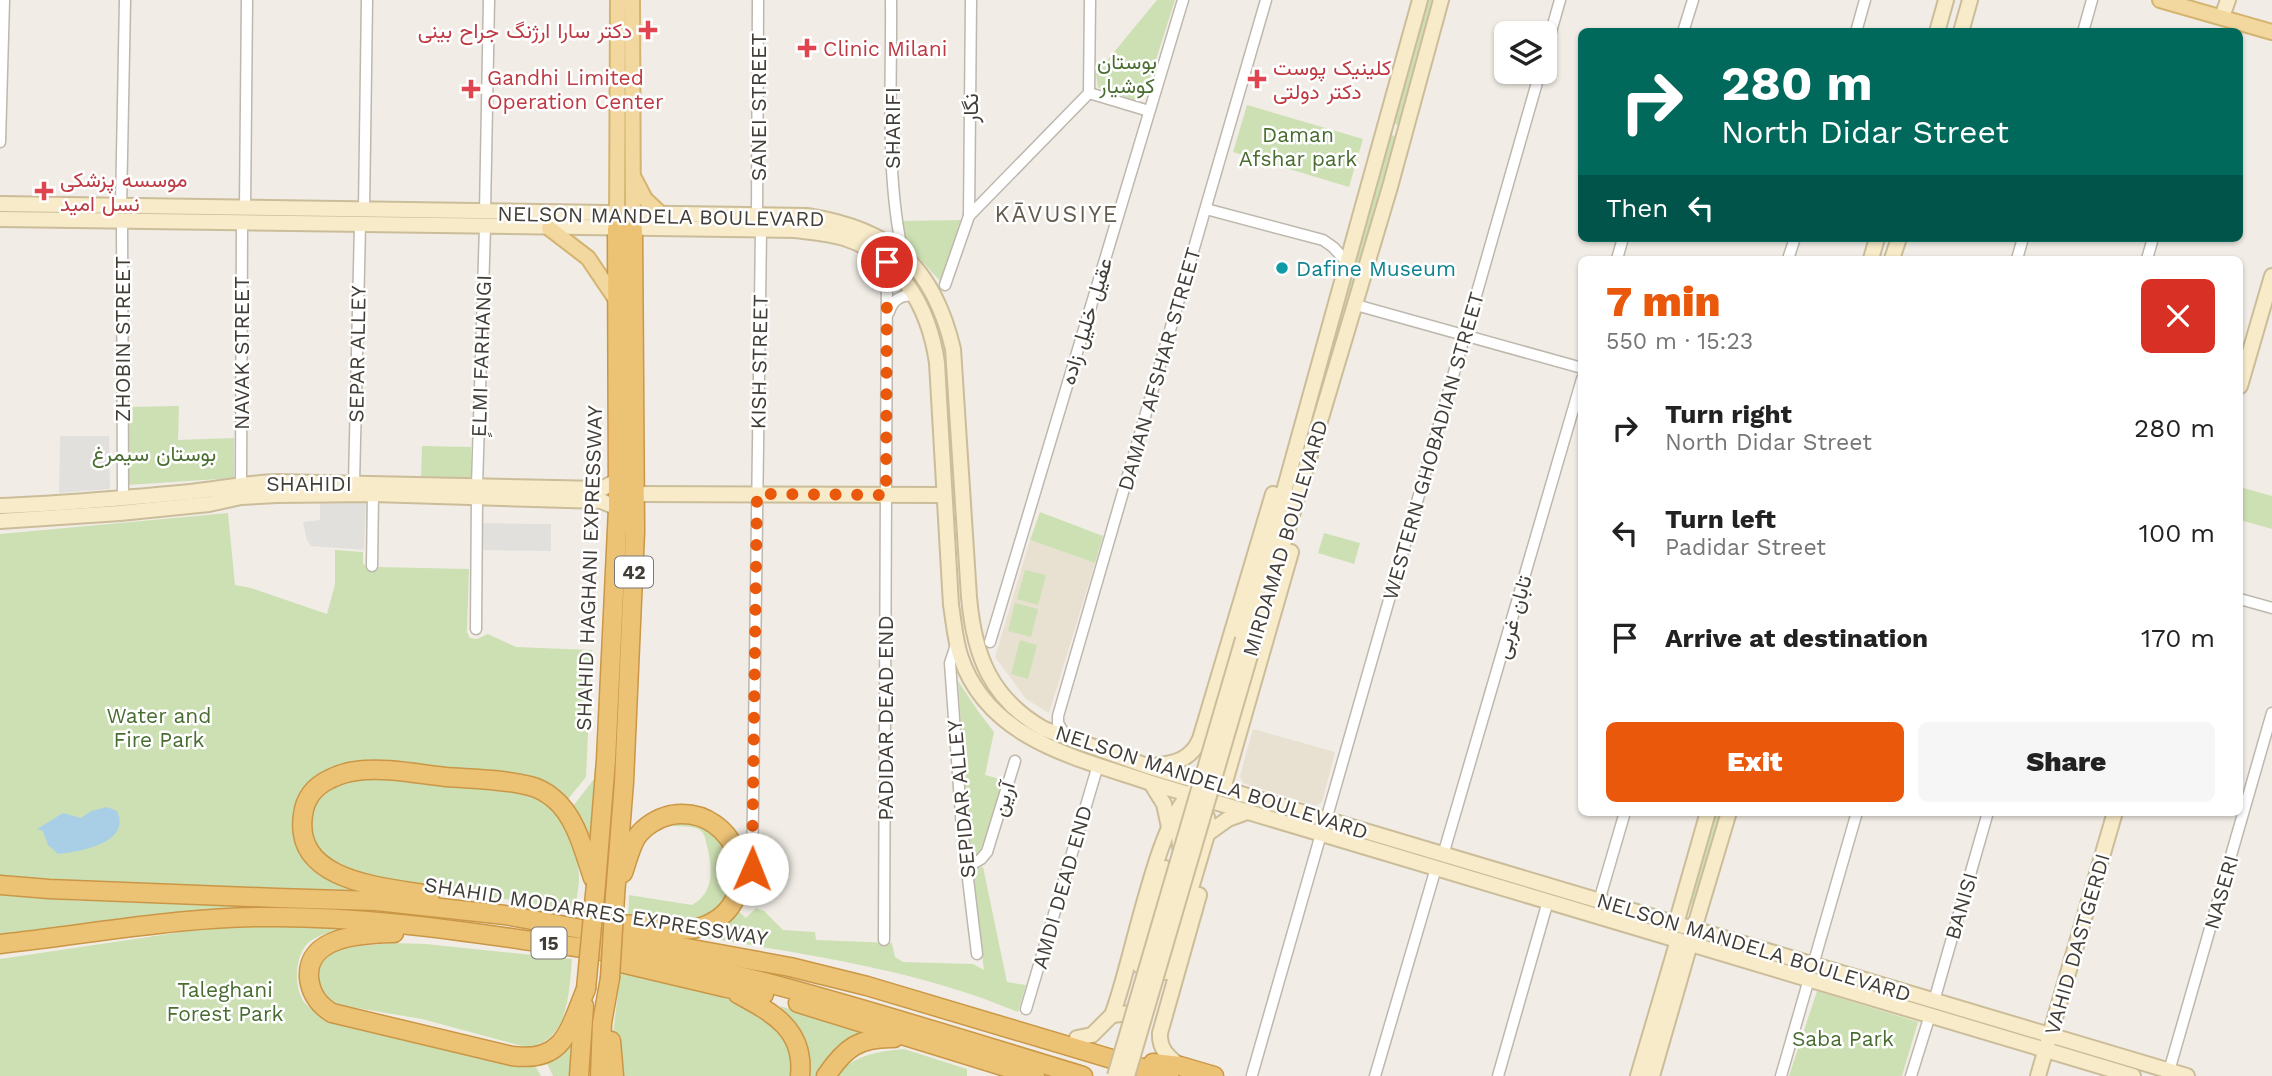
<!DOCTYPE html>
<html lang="en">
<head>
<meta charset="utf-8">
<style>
  body { margin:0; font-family:"Work Sans",Vazirmatn,sans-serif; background:#f6f6f6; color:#222; height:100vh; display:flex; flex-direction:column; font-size:26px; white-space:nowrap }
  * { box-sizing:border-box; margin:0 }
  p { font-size:23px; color:#767676 }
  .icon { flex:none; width:38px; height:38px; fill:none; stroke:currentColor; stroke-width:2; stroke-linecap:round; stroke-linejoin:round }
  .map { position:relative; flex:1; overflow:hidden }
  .panel { position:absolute; left:1578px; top:256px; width:665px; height:560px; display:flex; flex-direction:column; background:#fff; border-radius:10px; box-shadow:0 2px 5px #0004 }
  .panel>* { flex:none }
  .guide { position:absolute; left:1578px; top:28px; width:665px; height:214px; border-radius:10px; box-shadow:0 2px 5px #0004; background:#00695c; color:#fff; overflow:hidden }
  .buttons { position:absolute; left:1494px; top:21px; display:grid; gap:14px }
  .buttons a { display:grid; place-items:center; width:63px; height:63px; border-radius:10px; background:#fff; box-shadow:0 2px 5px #0004; font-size:35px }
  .pin { position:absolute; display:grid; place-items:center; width:60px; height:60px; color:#fff; margin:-30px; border:4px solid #fff; border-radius:50%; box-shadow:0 2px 7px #0007 }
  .me { position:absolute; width:77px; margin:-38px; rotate:1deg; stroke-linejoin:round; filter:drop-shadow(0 0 5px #0008) }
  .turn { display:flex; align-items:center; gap:24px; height:147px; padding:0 28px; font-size:32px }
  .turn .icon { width:91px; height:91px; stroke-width:2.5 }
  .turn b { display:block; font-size:49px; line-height:60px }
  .then { display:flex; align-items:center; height:66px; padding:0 28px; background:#0003; gap:14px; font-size:26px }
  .round { display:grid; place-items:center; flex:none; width:74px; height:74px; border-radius:10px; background:#f6f6f6 }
  .summary { display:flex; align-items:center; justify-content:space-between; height:119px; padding:0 28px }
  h1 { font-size:42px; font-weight:800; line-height:52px; color:#ea580c }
  .cta { display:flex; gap:14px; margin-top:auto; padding:14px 28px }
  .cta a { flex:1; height:80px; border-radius:10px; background:#ea580c; color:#fff; font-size:28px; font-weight:800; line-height:80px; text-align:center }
  .cta a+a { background:#f6f6f6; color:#222 }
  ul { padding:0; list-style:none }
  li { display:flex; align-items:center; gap:21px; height:105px; padding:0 28px }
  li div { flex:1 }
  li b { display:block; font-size:26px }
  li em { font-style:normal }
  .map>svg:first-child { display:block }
  .education { fill:#e8e1d1 }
  .green { fill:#cde0b3 }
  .parking { fill:#e2e0dd }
  .water { fill:#a9cfe7 }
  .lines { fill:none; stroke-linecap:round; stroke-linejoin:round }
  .street-casing { stroke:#beb7ad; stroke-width:13 }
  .secondary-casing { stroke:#cbbd9a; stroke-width:18 }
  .primary-casing { stroke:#d4b470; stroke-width:18 }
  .highway-casing { stroke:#ca9747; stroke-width:21 }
  .street { stroke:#fff; stroke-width:10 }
  .secondary { stroke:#f8ebc9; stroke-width:14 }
  .primary { stroke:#f2d89e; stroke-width:14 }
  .highway { stroke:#ecc275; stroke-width:18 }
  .secondary-bridge-casing { stroke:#cbbd9a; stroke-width:18; stroke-linecap:butt }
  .highway-bridge-casing { stroke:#ca9747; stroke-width:21; stroke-linecap:butt }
  .secondary-bridge { stroke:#f8ebc9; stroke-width:14 }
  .highway-bridge { stroke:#ecc275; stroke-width:18 }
  .route { stroke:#ea580c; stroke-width:12; stroke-dasharray:0 21.6 }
  .health-dot { fill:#e0444e; stroke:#fff; stroke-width:2.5 }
  .culture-dot { fill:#0f9aa8; stroke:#fff; stroke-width:2.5 }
  .labels { text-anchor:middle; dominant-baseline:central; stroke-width:5; stroke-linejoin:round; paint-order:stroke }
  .shield { fill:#fff; stroke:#7b7772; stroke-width:2 }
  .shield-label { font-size:19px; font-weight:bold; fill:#423d36 }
  .health-label { font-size:21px; fill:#be3a42; stroke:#fff; text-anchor:start }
  .park-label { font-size:21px; fill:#496d31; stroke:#fff }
  .street-label { font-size:21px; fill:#423d36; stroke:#fff }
  .culture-label { font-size:21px; fill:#0d838f; stroke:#fff; text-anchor:start }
  .neighbourhood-label { font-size:23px; letter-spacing:2px; fill:#645b4f; stroke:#fff }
</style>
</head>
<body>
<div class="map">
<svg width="2272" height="1076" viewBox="0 0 2272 1076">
  <rect width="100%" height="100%" fill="#f1ede6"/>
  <g class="education">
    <path d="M1030,540L1095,563L1049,713L1026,699L995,657Z"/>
    <path d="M1253,729L1335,752L1322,802L1316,806L1243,783L1240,776Z"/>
  </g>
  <g class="green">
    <path d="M1157,0H1175L1145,94L1135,100L1098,88L1096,74Z"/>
    <path d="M1428,0H1437L1399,126L1393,122L1388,123Z"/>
    <path d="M1247,105L1363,139L1349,187L1233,152Z"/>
    <path d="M1391,135L1395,136V140L1308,441H1304Z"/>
    <path d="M961,220L941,282L907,245L901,221Z"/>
    <path d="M179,406L178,440L234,438V478L127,485L126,407Z"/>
    <path d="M422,446L471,447V480L421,479Z"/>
    <path d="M2240,487L2272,496V529L2240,520Z"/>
    <path d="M1040,512L1103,536L1095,563L1030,540Z"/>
    <path d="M228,513L235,585L251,588L327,614L335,584V550L363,552V563L371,572L378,567L469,569L467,632L470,638L477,639L488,634L516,647L592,650L586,777L564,804L554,793L354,766L296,810C287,864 319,873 361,890C241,888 119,892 0,875V534Z"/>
    <path d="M1324,533L1360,543L1354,564L1318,553Z"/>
    <path d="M1025,570L1046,575L1038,605L1017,599Z"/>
    <path d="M1015,603L1038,609L1031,637L1008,631Z"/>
    <path d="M1020,640L1037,645L1028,679L1011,674Z"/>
    <path d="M958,681L978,711L994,732L985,775L1004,780L983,851L970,857Z"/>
    <path d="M599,764L590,857L570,810L594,779L595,767Z"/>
    <path d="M362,776L507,788C513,790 521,790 528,792C559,803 579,847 579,878C579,888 576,900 575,910L357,876L336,869L309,846L313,802L333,784Z"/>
    <path d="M1715,812H1722L1695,906L1688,903Z"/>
    <path d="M669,822L701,824L722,835L736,870L727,902L695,924L628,920L629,895L692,905C714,893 713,869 707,846C706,842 705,834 701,831C695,825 677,827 669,826Z"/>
    <path d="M983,867L1007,982L1026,985L1018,1012C916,969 804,954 695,936L744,896L738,911L746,918L756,908L764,911L783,930L815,932L816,940L892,943L895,957L903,962L973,964L984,970L970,869Z"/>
    <path d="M0,894L81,901L252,902L251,909L174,914L0,935Z"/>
    <path d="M288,924L347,927C334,931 315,935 306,945C294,960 293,995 309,1007C314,1012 323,1014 329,1016L534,1064L541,1076H0V959L222,926Z"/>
    <path d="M393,943L426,944L572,959C569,992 569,1048 522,1046L422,1019L339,1005L323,997L314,980L317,960L338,948Z"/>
    <path d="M621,969L756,1005L789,1041L793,1076H619L613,1034Z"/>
    <path d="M1817,991L1918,1022L1902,1076H1789Z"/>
    <path d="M780,1006L874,1033L819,1076H804L789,1018Z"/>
    <path d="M575,1024L570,1076H553L545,1059Z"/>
    <path d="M904,1049L967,1069V1076H835C853,1056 877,1051 904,1049Z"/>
  </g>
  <g class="parking">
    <path d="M60,436H109L110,489L59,493Z"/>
    <path d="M320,502H366L364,550L311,546L307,540L303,522L320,520Z"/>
    <path d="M481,523L551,524V551L481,550Z"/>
  </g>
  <path class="water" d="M107,807L117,811C132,843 79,852 58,854L48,845L43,831L37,829L63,813L81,818L91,811Z"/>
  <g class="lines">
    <g class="street-casing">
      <g id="street">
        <path d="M891,0C892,82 885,175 903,254"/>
        <path d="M1683,32L1693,0"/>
        <path d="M1856,32L1865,0"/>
        <path d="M2083,32L2092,0"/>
        <path d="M1545,53L1560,0"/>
        <path d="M1089,93L1149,111"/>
        <path d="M0,142L4,0"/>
        <path d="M121,207L125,0"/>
        <path d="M245,208L247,0"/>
        <path d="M1206,209L1323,240L1333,247L1346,261"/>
        <path d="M364,210L367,0"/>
        <path d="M485,212L489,0"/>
        <path d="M757,215L758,0"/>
        <path d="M969,216L971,0"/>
        <path d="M122,221L123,499"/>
        <path d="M1617,259L1623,238"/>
        <path d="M1788,259L1795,238"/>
        <path d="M2017,259L2023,238"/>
        <path d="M2147,259L2153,238"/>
        <path d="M945,285L969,216L1089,93L1090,0"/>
        <path d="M1356,305L1582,368"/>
        <path d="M889,312C893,299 901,295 915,295"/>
        <path d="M354,483L360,225"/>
        <path d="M241,484L242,223"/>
        <path d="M477,486L485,227"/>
        <path d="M372,566L373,494"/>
        <path d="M2240,599L2272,608"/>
        <path d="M476,629L477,497"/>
        <path d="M990,642L1183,0"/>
        <path d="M956,645L950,663L962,829L977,954"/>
        <path d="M1066,737L1058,723V716L1266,0"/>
        <path d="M1326,820L1540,72"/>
        <path d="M1443,855L1582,379"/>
        <path d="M967,867L981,859L987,852L1015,761"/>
        <path d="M752,877L761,230"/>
        <path d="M1599,901L1625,812"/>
        <path d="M884,940L887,262"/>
        <path d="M1813,965L1857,812"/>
        <path d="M1934,1001L1988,812"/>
        <path d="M1026,1009L1098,765"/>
        <path d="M2169,1071L2272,713"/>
        <path d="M1252,1075L1321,834"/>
        <path d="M1375,1076L1436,868"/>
        <path d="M1498,1076L1548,901"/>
        <path d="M1781,1076L1809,979"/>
        <path d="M1911,1076L1930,1015"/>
      </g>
    </g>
    <g class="secondary-casing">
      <g id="secondary">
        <path d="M2222,17L2228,0"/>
        <path d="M1937,32L1946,0"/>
        <path d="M1961,32L1970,0"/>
        <path d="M0,204L807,216C891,229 933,265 953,349L969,597C974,656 991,699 1044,729L1147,766L2187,1076"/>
        <path d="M0,219L795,230C811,232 828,233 844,238C900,256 929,307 937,363L951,605C954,623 955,641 961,658C989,740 1078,758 1151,783L2133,1076"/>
        <path d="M1871,259L1877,238"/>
        <path d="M1892,259L1899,238"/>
        <path d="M2240,386L2272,276"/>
        <path d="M635,494L944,495"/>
        <path d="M0,506C64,504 127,498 190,492C219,489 247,483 276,482L601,489L617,481"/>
        <path d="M0,521L120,513L209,504L241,497L277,495L373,494L601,501L618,508"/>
        <path d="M1243,639C1301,426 1359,213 1420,0"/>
        <path d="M1254,642L1390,187L1441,0"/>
        <path d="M1154,766C1175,763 1191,760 1200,739L1273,494"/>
        <path d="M1151,783L1164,804L1169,827"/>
        <path d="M1223,789L1291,552"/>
        <path d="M1207,834L1228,819L1247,812"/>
        <path d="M1676,924L1708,812"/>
        <path d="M1694,929L1729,812"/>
        <path d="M1139,965L1165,868"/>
        <path d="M1166,972L1209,828L1207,817L1201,813L1189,814C1177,826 1178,836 1181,852"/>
        <path d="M1112,1015L1130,1013L1140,1006"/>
        <path d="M1077,1038L1092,1035L1112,1015C1131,969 1158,811 1195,790"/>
        <path d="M1180,1066C1168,1057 1159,1049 1160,1033L1199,895"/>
        <path d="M1638,1076L1678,940"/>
        <path d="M1652,1076L1690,944"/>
        <path d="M2038,1076L2115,812"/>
      </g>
    </g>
    <g class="primary-casing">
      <g id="primary">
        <path d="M632,0L633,229"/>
        <path d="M2160,0L2272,32"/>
        <path d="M634,178L645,199L661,214"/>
        <path d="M549,228L588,258L617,301"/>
        <path d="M617,229L618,0"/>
      </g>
    </g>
    <g class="highway-casing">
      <g id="highway">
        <path d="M596,884L606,760L618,508L617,229"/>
        <path d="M0,885L49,889L277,898L376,901L505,915L790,967L867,986L1169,1076"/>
        <path d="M430,895C383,887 293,882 303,815C305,798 315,786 330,779C338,775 347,772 356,771C385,767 417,774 446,777C473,779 503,779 530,786C538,788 547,793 553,798C576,816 584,852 593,878"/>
        <path d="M615,896L624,782L635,532L633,229"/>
        <path d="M603,926C620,924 635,924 651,926C669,928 687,933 704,926C768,902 741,804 671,815C658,818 644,826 636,838C630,848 627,862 623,873"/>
        <path d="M394,933C364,934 306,935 309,978C311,995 319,1005 332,1013L512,1056C565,1063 569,1029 586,989"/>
        <path d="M0,944C92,934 183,916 276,917C359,917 442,928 524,940C604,950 685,962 764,982C871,1010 977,1044 1083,1076"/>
        <path d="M617,962L727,988L764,994"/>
        <path d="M738,994C773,1013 805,1030 800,1076"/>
        <path d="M798,1003L1035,1076"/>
        <path d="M611,1041L614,1076"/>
        <path d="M1153,1063L1180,1066L1214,1076"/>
        <path d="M579,1076L584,1006"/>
        <path d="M600,1076L602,1023L610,978"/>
        <path d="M826,1076C845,1048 859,1037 894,1038"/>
      </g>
    </g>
    <use href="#street" class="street"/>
    <use href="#secondary" class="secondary"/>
    <use href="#primary" class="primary"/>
    <use href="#highway" class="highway"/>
    <g class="secondary-bridge-casing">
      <g id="secondary-bridge">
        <path d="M1115,1076L1243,639"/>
        <path d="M1127,1076L1254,642"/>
      </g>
    </g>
    <g class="highway-bridge-casing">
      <g id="highway-bridge">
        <path d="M610,978L615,896"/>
        <path d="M586,989L596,884"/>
      </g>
    </g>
    <use href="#secondary-bridge" class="secondary-bridge"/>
    <use href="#highway-bridge" class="highway-bridge"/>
  </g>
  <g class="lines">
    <path class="route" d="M752,869L757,494L886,495L887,262"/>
  </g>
  <g class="health-dot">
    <path d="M644.5 19.5h7v7h7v7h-7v7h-7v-7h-7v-7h7z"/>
    <path d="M803.5 37.5h7v7h7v7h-7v7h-7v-7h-7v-7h7z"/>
    <path d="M1253.5 68.5h7v7h7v7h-7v7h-7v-7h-7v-7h7z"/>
    <path d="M467.5 78.5h7v7h7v7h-7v7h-7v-7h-7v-7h7z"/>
    <path d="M40.5 180.5h7v7h7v7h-7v7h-7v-7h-7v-7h7z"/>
  </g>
  <circle class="culture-dot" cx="1282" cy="268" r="7"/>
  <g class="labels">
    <g class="shield">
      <rect x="615" y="556.5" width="38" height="31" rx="5"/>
      <rect x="531.5" y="927.5" width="35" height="31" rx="5"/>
    </g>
    <g class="shield-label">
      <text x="634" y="572">42</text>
      <text x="549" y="943">15</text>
    </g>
    <g class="health-label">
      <text x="632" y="30" text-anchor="end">دکتر سارا ارژنگ جراح بینی</text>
      <text x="823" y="48">Clinic Milani</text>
      <text x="1273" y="67">کلینیک پوست<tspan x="1273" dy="24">دکتر دولتى</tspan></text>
      <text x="487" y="77">Gandhi Limited<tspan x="487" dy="24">Operation Center</tspan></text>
      <text x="60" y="179">موسسه پزشکی<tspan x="60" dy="24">نسل امید</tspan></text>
    </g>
    <g class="park-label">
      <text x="1127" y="61">بوستان<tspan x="1127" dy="24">کوشیار</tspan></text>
      <text x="1298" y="134">Daman<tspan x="1298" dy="24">Afshar park</tspan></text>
      <text x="154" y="453">بوستان سیمرغ</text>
      <text x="159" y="715">Water and<tspan x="159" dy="24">Fire Park</tspan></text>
      <text x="225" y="989">Taleghani<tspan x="225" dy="24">Forest Park</tspan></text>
      <text x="1843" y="1038">Saba Park</text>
    </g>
    <g class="street-label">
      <text transform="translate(758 107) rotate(-90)">SANEI STREET</text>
      <text transform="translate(970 108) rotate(-90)">نگار</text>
      <text transform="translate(892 128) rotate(-90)">SHARIFI</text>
      <text transform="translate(661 216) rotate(1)">NELSON MANDELA BOULEVARD</text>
      <text transform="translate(1086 321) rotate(-73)">عقیل خلیل زاده</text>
      <text transform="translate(122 339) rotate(-90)">ZHOBIN STREET</text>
      <text transform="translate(241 353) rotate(-90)">NAVAK STREET</text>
      <text transform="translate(357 354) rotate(-89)">SEPAR ALLEY</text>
      <text transform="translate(481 356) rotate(-88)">ٍELMI FARHANGI</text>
      <text transform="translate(759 362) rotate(-89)">KISH STREET</text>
      <text transform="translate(1159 369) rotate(-74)">DAMAN AFSHAR STREET</text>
      <text transform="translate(1433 446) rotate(-74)">WESTERN GHOBADIAN STREET</text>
      <text x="309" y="483">SHAHIDI</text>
      <text transform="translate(1285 538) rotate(-73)">MIRDAMAD BOULEVARD</text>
      <text transform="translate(589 568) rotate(-88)">SHAHID HAGHANI EXPRESSWAY</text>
      <text transform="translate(1513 617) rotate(-74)">تابان غربی</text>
      <text transform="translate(885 718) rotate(-90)">PADIDAR DEAD END</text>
      <text transform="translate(1212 782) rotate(18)">NELSON MANDELA BOULEVARD</text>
      <text transform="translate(961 799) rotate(-95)">SEPIDAR ALLEY</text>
      <text transform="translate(1003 799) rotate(-73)">آرین</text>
      <text transform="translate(1062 887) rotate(-74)">AMDI DEAD END</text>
      <text transform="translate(2221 892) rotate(-74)">NASERI</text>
      <text transform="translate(1961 906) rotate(-74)">BANISI</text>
      <text transform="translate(596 911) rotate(9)">SHAHID MODARRES EXPRESSWAY</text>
      <text transform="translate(2077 944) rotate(-74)">VAHID DASTGERDI</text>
      <text transform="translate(1754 947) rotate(17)">NELSON MANDELA BOULEVARD</text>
    </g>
    <g class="culture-label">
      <text x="1296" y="268">Dafine Museum</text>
    </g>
    <g class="neighbourhood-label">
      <text x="1057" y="214">KĀVUSIYE</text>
    </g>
  </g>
</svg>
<div class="buttons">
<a><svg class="icon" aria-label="layers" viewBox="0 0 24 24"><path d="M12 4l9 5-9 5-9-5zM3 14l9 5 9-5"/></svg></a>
</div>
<div class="pin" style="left:887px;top:262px;background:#d93025"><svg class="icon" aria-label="arrive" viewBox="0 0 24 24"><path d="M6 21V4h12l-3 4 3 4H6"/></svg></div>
<svg class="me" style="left:752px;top:869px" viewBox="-20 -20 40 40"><circle r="19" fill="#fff"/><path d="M0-13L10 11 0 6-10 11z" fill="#ea580c"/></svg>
<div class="guide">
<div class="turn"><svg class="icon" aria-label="right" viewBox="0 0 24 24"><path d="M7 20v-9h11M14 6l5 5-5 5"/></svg><div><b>280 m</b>North Didar Street</div></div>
<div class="then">Then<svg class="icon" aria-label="left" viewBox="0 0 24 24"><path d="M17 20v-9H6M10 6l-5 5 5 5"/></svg></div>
</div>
<section class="panel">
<div class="summary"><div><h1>7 min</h1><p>550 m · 15:23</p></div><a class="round" style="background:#d93025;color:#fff"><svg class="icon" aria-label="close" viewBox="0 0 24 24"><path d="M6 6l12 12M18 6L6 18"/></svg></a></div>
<ul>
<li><svg class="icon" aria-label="right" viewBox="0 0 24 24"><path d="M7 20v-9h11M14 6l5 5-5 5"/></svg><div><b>Turn right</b><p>North Didar Street</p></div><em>280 m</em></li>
<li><svg class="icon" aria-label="left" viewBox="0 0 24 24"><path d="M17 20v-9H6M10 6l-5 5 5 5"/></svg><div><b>Turn left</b><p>Padidar Street</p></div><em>100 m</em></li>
<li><svg class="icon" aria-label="arrive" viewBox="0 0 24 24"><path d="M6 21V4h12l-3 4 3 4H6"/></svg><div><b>Arrive at destination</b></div><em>170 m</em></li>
</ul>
<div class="cta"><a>Exit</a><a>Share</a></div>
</section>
</div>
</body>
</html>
